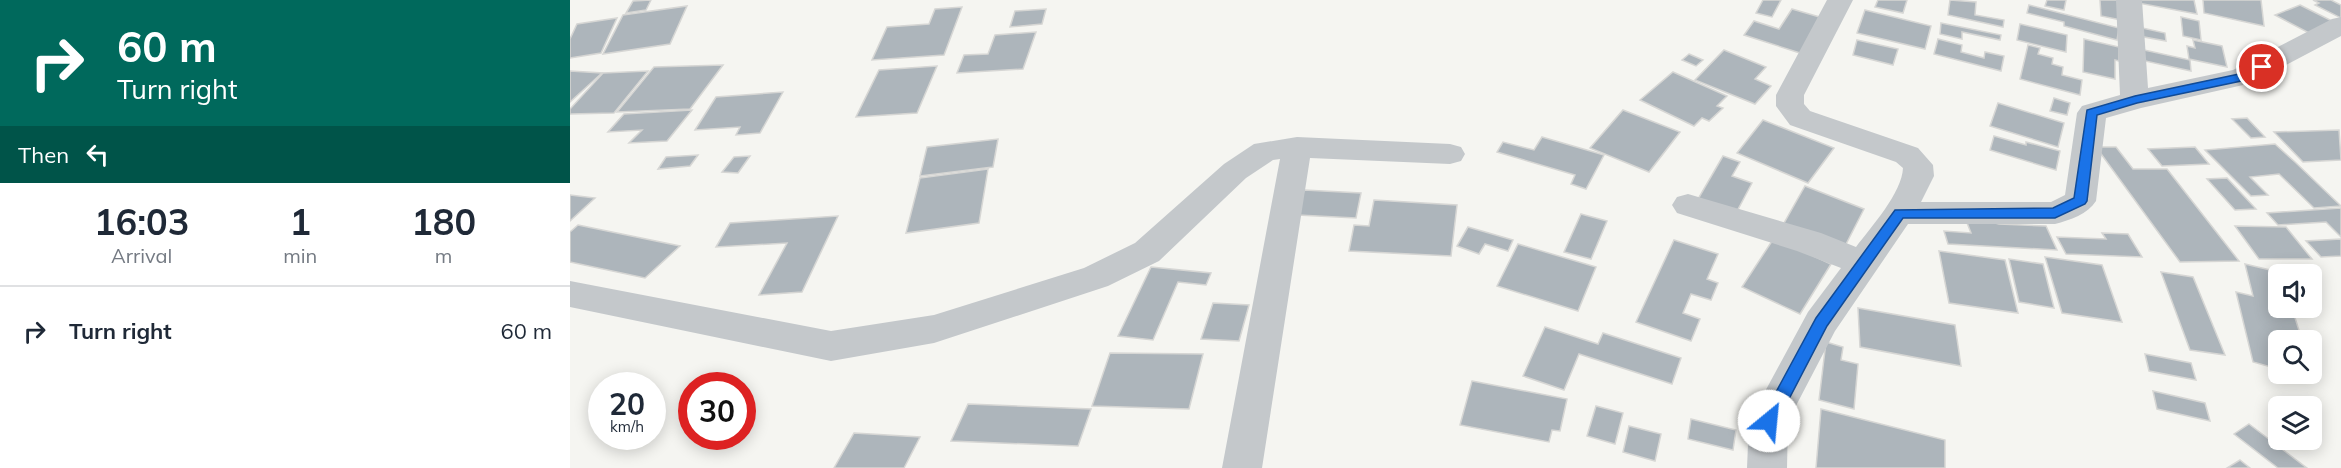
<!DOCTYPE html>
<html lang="en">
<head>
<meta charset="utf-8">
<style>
  body { margin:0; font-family:Mulish,sans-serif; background:#f2f2f3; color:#1f2937; height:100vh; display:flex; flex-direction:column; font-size:22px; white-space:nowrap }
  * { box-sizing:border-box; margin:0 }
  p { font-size:20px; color:#747a83 }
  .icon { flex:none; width:33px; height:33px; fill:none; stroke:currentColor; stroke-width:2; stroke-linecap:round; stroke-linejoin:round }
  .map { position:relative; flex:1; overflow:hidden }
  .details { display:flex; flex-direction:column; background:#fff; width:570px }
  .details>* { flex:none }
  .top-card { background:#00695c; color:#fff; overflow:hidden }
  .buttons { position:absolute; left:1698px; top:264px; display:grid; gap:12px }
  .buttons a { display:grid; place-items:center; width:54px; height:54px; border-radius:9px; background:#fff; box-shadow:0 3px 15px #0003; font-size:30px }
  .speed { position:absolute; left:18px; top:372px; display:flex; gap:12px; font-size:30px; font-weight:700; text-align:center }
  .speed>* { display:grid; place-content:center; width:78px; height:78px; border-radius:50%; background:#fff; box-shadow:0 3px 15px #0003; line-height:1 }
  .speed small { font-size:15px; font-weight:400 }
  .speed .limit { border:9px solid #d22; background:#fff; color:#111 }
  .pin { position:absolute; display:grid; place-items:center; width:51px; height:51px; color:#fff; margin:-26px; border:3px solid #fff; border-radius:50%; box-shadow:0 2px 6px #0007 }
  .me { position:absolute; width:66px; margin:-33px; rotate:28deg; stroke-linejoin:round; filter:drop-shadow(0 0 4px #0008) }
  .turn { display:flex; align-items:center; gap:21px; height:126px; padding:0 18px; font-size:27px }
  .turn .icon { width:78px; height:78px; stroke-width:2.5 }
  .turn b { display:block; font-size:42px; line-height:51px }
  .then { display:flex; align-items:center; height:57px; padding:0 18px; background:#0003; gap:12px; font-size:22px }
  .eta { display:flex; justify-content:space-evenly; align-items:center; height:102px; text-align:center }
  .eta b { font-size:36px; font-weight:700; line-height:42px }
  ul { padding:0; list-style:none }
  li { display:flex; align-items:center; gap:18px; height:90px; padding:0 18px; border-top:2px solid #e0e1e3 }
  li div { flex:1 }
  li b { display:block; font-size:22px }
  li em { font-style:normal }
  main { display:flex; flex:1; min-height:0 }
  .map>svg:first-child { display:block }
  .building { fill:#adb5bb; stroke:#d6d6d4; stroke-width:1.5 }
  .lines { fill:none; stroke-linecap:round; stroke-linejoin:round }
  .street { fill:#c4c8cb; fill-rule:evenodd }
  .route { fill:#1a73e8; stroke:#114b97; stroke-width:1.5 }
</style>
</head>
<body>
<main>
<section class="details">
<div class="top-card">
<div class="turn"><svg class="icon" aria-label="right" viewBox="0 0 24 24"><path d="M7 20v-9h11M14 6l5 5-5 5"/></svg><div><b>60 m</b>Turn right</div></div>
<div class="then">Then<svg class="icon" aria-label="left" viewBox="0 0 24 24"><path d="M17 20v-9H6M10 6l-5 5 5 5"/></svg></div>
</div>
<div class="eta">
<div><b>16:03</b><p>Arrival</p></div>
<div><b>1</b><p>min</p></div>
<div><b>180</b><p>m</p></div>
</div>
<ul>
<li><svg class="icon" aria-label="right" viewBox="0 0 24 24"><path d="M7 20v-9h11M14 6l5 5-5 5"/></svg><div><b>Turn right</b></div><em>60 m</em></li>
</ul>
</section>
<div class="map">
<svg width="1771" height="468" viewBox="0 0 1771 468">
  <rect width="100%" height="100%" fill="#f5f5f1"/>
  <g class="building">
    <path d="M81,0L76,10L56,13L63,1Z"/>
    <path d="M1193,0H1211L1202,17L1186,13Z"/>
    <path d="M1308,0H1337L1333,13L1305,7Z"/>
    <path d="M1380,0L1406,2L1405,15L1434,20L1433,27L1378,15Z"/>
    <path d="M1477,0H1496L1494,10L1475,6Z"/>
    <path d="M1530,0H1555L1556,21L1531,16Z"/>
    <path d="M1568,0H1624L1627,14L1568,3Z"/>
    <path d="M1633,0H1691L1694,26L1634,13Z"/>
    <path d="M1743,0H1761L1771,5V18L1745,5L1749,3Z"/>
    <path d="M1459,5L1549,28L1547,40L1494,26V22L1457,13Z"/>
    <path d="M1730,5L1764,22L1739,33L1705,15Z"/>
    <path d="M117,6L100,44L33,54L53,15Z"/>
    <path d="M392,7L374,55L302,60L317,27L359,24L365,9Z"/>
    <path d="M476,9L472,24L440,27L445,11Z"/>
    <path d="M1222,9L1253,18L1230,53L1174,35L1184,21L1209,29Z"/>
    <path d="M1295,10L1361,26L1355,49L1287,33Z"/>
    <path d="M1611,17L1629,21L1631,40L1613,36Z"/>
    <path d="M47,18L31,53L0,58V39L7,24Z"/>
    <path d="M1371,23L1431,35L1430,40L1392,32V39L1370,34Z"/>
    <path d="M1450,24L1497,35L1496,52L1447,40Z"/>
    <path d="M1568,27L1595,33L1596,41L1569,36Z"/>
    <path d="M466,32L453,69L387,73L394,55L418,54L425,35Z"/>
    <path d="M1368,39L1392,45L1391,52L1414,58L1415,52L1434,56L1431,71L1364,54Z"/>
    <path d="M1514,39L1549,47V61L1545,60V79L1513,72Z"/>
    <path d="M1287,40L1328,49L1323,65L1283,55Z"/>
    <path d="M1623,40L1652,46L1657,67L1619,59L1617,46L1625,48Z"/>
    <path d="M1458,45L1470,48L1468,54L1483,58L1482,64L1493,67L1492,75L1512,80L1510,95L1450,79Z"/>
    <path d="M1565,48L1620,60L1621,71L1566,59Z"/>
    <path d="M1154,50L1196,67L1185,79L1201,86L1185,104L1125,80Z"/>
    <path d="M1119,54L1133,60L1126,66L1112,60Z"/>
    <path d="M153,65L120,109L47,112L84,67Z"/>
    <path d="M367,66L347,113L286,117L309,70Z"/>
    <path d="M0,71L32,73L0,102Z"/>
    <path d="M78,71L44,113L0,114V109L33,73Z"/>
    <path d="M1103,72L1157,96L1147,106L1153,108L1139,121L1132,118L1124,126L1070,100Z"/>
    <path d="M213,92L190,133L166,135L170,127L125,130L146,97Z"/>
    <path d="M1484,98L1500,103L1497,115L1480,111Z"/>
    <path d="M1428,103L1494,123L1488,147L1420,126Z"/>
    <path d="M122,110L97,141L59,143L72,130L38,132L54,114Z"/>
    <path d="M1053,110L1110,132L1079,172L1020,148Z"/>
    <path d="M1677,118L1695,137L1681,138L1662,119Z"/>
    <path d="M1193,120L1264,148L1238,183L1167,153Z"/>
    <path d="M1769,130L1771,160L1733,162L1704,132Z"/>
    <path d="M1424,136L1456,145V142L1490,151L1486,170L1420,150Z"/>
    <path d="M972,137L1034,155L1016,189L1001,184L1005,175L927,152L933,142L964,150Z"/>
    <path d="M428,139L423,167L350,176L357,147Z"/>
    <path d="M1705,144L1725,162L1771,206L1744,208L1709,174L1680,177L1698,195L1681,196L1635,150Z"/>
    <path d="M1526,147H1546L1563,169H1597L1669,261L1610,262Z"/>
    <path d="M1625,147L1639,164L1592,166L1578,149Z"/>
    <path d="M128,155L120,166L88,169L96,157Z"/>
    <path d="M180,156L168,173L152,172L164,157Z"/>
    <path d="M1153,156L1170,162L1162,176L1182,183L1166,213L1128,199Z"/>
    <path d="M418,169L409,223L336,233L350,178Z"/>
    <path d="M1657,178L1686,209L1665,210L1637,179Z"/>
    <path d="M1235,186L1294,209L1273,250L1213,225Z"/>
    <path d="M734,190L791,193L786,218L728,215Z"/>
    <path d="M0,195L25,198L0,221Z"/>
    <path d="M804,200L887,205L881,256L779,251L784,225L799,226Z"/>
    <path d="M1771,208V237L1756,222L1708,225L1697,213Z"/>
    <path d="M1011,214L1037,221L1021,259L994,252Z"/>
    <path d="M1394,215L1429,224L1476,226L1487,250L1378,244L1374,231L1401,233Z"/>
    <path d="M268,216L232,292L189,295L217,243L146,247L160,223Z"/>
    <path d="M8,225L110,246L75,278L0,262V232Z"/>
    <path d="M1665,226L1716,227L1742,259H1689Z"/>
    <path d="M898,227L943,240L938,251L915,244L909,254L887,246Z"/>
    <path d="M1532,233L1558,234L1572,257L1496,254L1487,237L1536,239Z"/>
    <path d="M1204,238L1261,264L1230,314L1172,287Z"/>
    <path d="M1771,239V256L1751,257L1736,241Z"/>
    <path d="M1104,240L1148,254L1137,279L1148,283L1141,300L1121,294L1113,313L1130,319L1121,341L1066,322Z"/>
    <path d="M948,244L1026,267L1008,311L927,286Z"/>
    <path d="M1369,251L1435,260L1448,313L1379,303Z"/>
    <path d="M1475,257L1532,265L1552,322L1492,313Z"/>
    <path d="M1439,259L1473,264L1484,308L1449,302Z"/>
    <path d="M1675,264L1713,273L1708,274V308H1722L1732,340H1708V369L1683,362L1666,292L1683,296Z"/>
    <path d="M581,267L641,273L636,285L608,282L583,340L548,336Z"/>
    <path d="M1591,272L1623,277L1655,355L1620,350Z"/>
    <path d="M643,303L679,305L669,341L631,339Z"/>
    <path d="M1288,308L1385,325L1391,366L1290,347Z"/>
    <path d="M975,327L1028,344L1033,333L1111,358L1102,384L1009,354L994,390L953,376Z"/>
    <path d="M1256,342L1273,347L1271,360L1288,364L1284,409L1249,400Z"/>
    <path d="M540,353L633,354L619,409L522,406Z"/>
    <path d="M1575,354L1621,363L1626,380L1579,371Z"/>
    <path d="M902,381L997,399L990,431L982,430L979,442L890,425Z"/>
    <path d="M1583,391L1635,403L1640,421L1587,409Z"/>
    <path d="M398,404L521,409L508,446L381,441Z"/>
    <path d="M1026,406L1053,413L1045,444L1017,436Z"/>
    <path d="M1251,409L1375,440V468H1246Z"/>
    <path d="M1121,419L1166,430L1163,450L1118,439Z"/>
    <path d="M1679,424L1737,468H1708L1664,434Z"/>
    <path d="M1059,426L1091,434L1085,461L1053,452Z"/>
    <path d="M284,433L350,437L334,468H264Z"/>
    <path d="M1670,460L1680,468H1657Z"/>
  </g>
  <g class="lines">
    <g class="street">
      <path d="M1257,0H1283L1234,95V104L1240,111L1348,148L1363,165L1364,176L1351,202H1481L1495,195L1507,113L1512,106L1550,95L1546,0H1572L1578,88L1663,70L1762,19L1771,17V36L1682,83L1571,108L1536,118L1526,201C1518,214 1500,220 1485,224H1338L1265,331L1218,421L1217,468H1177L1179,421L1238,312L1271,268L1227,251L1107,213L1102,205L1107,197L1118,194L1251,233L1286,247C1301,227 1332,193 1333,168L1326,162L1220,125L1206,106V95Z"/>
      <path d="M727,137L880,144L891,147L895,154L891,161L880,164L740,158L692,468H652L710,159L703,160L676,178L589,261L538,286L364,343L261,361L0,307V281L261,331L364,315L514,268L565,243L654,164L684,144Z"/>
    </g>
  </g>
  <path class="route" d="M1692,63L1696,64V69L1676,80L1567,103L1527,115L1517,201L1515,204L1485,218H1333L1257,326L1205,426L1199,428L1193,426L1191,421L1193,416L1246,318L1325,210L1483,208L1504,198L1517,110L1565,96L1669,74Z"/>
</svg>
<div class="buttons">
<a><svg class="icon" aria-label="sound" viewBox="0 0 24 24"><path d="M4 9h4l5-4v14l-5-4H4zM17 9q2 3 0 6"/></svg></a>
<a><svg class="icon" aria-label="search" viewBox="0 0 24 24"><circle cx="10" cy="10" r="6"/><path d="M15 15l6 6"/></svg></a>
<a><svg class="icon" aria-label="layers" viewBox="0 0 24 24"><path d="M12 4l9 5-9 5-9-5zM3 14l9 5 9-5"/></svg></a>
</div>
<div class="speed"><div>20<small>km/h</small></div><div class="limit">30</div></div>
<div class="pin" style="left:1692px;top:67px;background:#d93025"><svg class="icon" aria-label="arrive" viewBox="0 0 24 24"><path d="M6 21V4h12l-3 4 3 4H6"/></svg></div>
<svg class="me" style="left:1199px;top:421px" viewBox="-20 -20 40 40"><circle r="19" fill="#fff"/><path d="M0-13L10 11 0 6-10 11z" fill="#1a73e8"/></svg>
</div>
</main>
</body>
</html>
